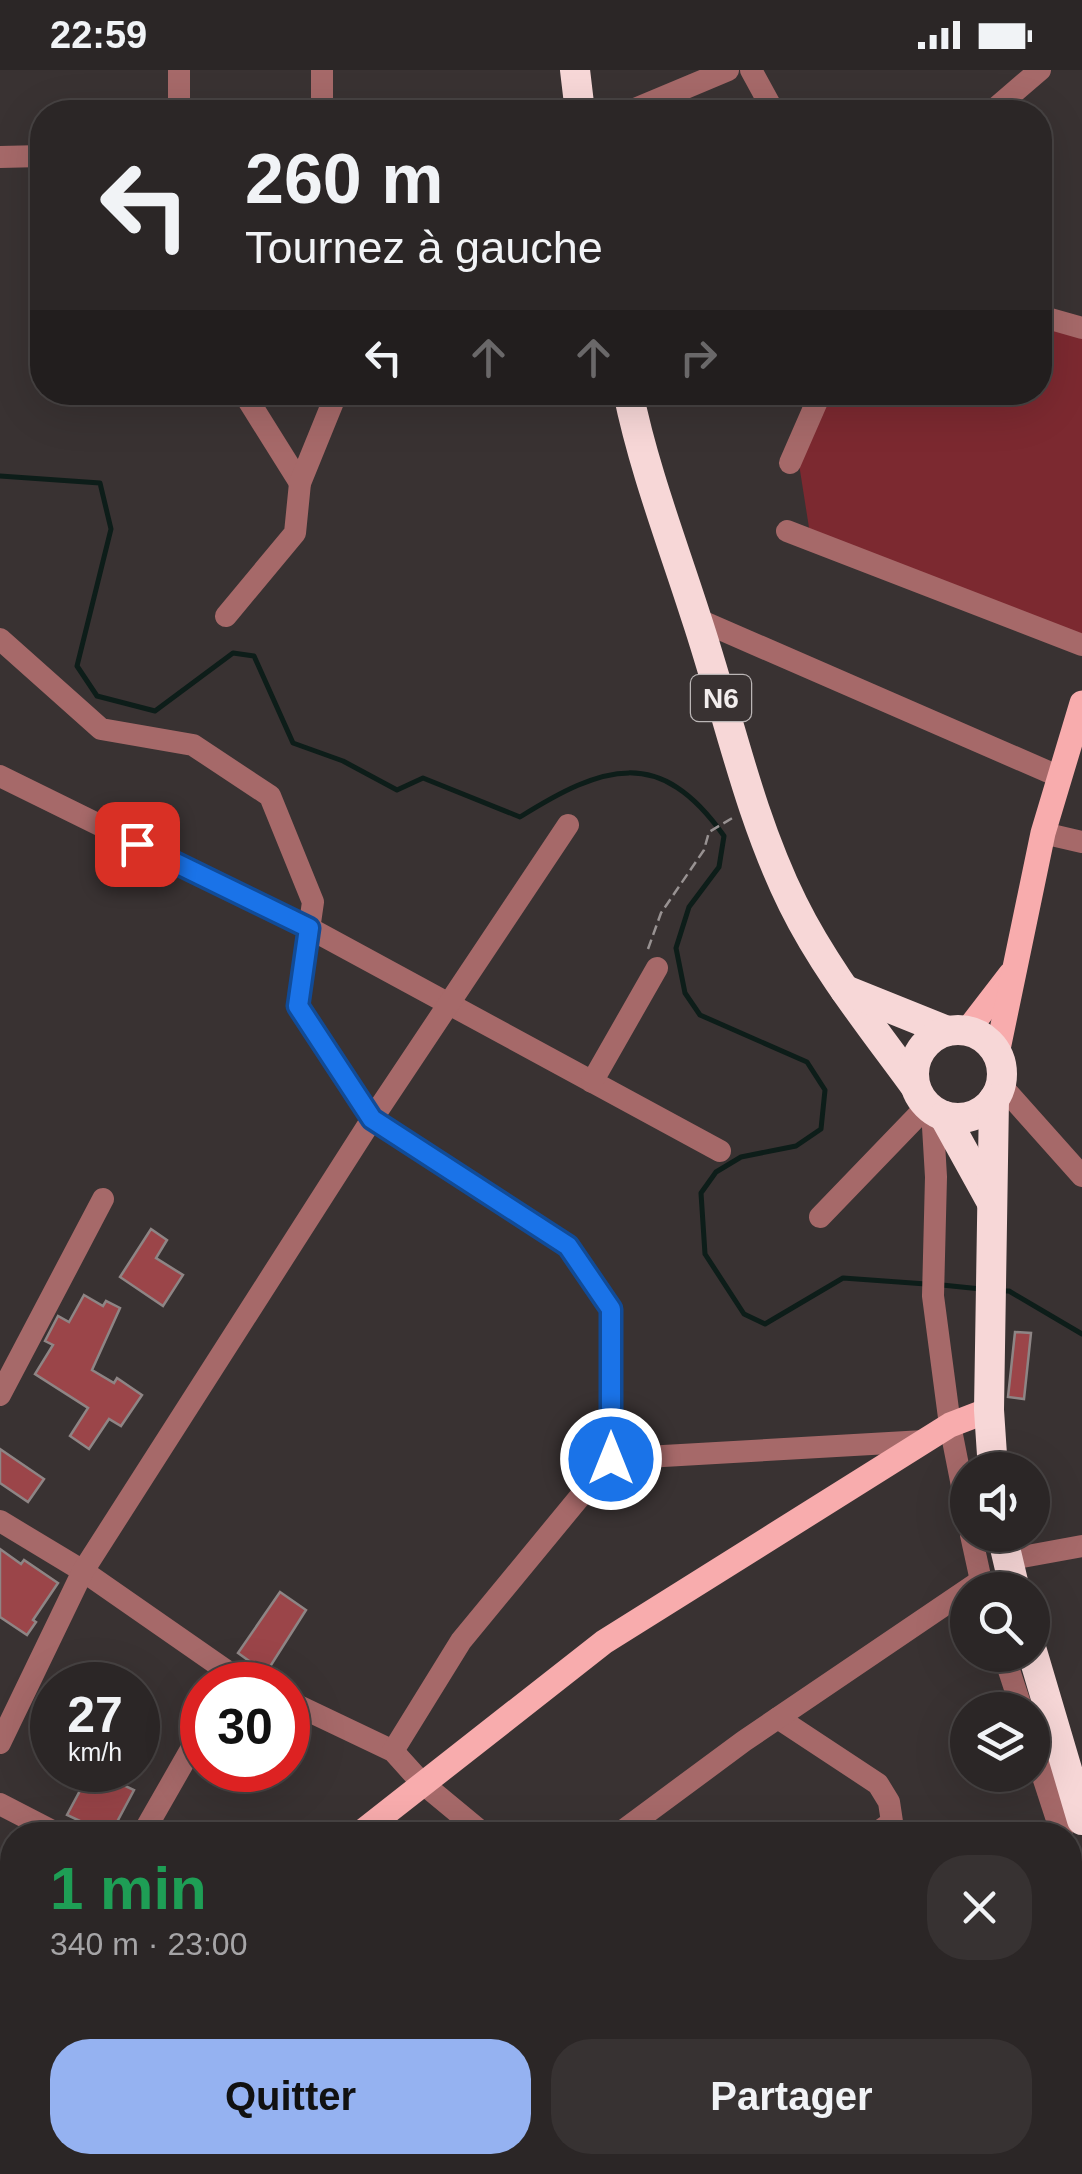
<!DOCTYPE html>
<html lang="fr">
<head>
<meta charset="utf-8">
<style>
  body { margin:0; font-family:Helvetica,sans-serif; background:#373232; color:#f1f3f6; height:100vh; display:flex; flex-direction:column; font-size:38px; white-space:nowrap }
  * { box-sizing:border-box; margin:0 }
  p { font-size:32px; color:#a6a5a7 }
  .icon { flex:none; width:55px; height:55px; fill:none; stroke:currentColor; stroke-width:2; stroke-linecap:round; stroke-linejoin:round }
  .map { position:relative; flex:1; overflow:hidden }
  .drawer { position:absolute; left:0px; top:1752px; width:1082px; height:352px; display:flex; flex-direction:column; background:#2b2626; border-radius:40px 40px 0 0; box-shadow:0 10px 40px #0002,0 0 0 2px #474343 }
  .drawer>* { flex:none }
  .guide { position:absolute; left:30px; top:30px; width:1022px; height:305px; border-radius:40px; box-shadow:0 10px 40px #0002,0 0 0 2px #474343; background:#2b2626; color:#f1f3f6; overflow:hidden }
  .tools { position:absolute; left:950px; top:1382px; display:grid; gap:20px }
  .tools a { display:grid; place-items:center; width:100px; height:100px; border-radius:50%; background:#2b2626; box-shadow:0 10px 40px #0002,0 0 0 2px #474343; font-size:50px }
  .speed { position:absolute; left:30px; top:1592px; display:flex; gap:20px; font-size:50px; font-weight:700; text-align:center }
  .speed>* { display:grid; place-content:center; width:130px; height:130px; border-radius:50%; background:#2b2626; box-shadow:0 10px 40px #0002,0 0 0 2px #474343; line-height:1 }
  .speed small { font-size:25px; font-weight:400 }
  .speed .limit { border:15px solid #d22; background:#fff; color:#111 }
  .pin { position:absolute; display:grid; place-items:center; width:85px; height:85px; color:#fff; margin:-42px; border-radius:20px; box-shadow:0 5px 15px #0006 }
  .me { position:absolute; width:110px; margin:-55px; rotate:0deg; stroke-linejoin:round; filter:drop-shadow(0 0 8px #0008) }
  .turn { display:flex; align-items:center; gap:35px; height:210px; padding:0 50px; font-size:45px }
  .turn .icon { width:130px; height:130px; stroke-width:2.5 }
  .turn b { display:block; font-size:70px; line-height:85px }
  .lanes { display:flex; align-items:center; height:95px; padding:0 50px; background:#0003; justify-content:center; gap:50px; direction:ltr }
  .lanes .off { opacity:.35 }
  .round { display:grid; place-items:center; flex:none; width:105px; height:105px; border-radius:40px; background:#373232 }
  .head { display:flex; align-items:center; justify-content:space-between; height:170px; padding:0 50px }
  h1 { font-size:60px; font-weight:700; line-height:75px; color:#1e9e55 }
  .action { display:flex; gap:20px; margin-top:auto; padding:20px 50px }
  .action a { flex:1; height:115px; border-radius:40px; background:#95b2f1; color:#111; font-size:40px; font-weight:700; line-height:115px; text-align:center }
  .action a+a { background:#373232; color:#f1f3f6 }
  .status { display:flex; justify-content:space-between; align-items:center; height:70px; padding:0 50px; background:#2b2626; direction:ltr }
  .status svg { height:28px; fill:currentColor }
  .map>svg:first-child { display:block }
  .green { fill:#7c2930 }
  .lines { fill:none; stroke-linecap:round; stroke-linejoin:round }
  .stream { stroke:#0d1d19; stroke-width:5 }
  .building { fill:#9b4549; stroke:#8e8585; stroke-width:2.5 }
  .path { stroke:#989292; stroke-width:2.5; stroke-dasharray:10 5; stroke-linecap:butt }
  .minor { stroke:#a66969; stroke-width:22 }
  .major { stroke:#f8acad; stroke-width:25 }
  .highway { stroke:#f7d7d7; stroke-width:30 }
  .route-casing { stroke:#114b97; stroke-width:25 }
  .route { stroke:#1a73e8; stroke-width:18 }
  .labels { text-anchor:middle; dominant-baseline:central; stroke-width:10; stroke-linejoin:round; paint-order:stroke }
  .shield { fill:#393232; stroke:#bab5b5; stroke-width:2.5 }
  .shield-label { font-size:28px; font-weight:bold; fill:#f2eded }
</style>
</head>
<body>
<div class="status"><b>22:59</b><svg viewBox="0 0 49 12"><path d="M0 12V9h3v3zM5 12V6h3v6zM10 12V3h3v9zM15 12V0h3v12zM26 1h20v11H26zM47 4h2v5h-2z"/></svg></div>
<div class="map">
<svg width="1082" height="2104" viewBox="0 0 1082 2104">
  <rect width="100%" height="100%" fill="#393232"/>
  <path class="green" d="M1040,254L1082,265V567L810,464L799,394L831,323L1040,322Z"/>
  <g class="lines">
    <g class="stream">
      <path d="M0,406L100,413L111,459L77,596L97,626L155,641L233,583L254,586L293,673L343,691L397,720L423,708L520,747C603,695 660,675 724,766L719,797L689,837L676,878L685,923L700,945L807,992L825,1020L821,1059L796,1076L741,1087L716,1102L701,1123L705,1184L744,1244L765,1254L843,1208L926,1214"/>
      <path d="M942,1215L981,1219"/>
      <path d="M1001,1221H1009L1082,1264"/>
    </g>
  </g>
  <g class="building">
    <path d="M151,1159L167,1170L156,1188L183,1205L163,1236L120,1207Z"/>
    <path d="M84,1225L103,1236L106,1231L120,1238L92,1300L114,1313L117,1308L142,1325L121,1356L109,1349L89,1379L70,1366L88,1338L35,1304L53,1275L45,1271L58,1246L69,1252Z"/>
    <path d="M1015,1262L1031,1263L1024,1329L1008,1327Z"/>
    <path d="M0,1379L44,1409L28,1432L0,1413Z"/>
    <path d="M0,1479L21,1494L24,1490L58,1513L33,1550L36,1552L27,1565L0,1547Z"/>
    <path d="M280,1522L306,1540L266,1603L238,1583Z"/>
    <path d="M91,1700L134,1720L110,1765L67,1745Z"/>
  </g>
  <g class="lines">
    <path class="path" d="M648,879L661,843L704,780L709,762L734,747"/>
    <g class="minor">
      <path d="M179,0V42"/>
      <path d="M751,0L774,42"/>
      <path d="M322,42V0"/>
      <path d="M628,42L728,0"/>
      <path d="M991,42L1040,0"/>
      <path d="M0,87L42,86"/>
      <path d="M1040,246L1082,258"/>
      <path d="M243,322L300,413"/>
      <path d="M790,393L821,322"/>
      <path d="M787,461L1082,575"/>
      <path d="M226,546L295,463L300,413L337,322"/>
      <path d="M697,549L1060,707"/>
      <path d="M0,569L101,659L193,675L270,726L313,832L298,936L372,1049L567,1176L611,1239V1389"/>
      <path d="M0,706L309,858L720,1081"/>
      <path d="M1043,763L1082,772"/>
      <path d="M592,1012L657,898"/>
      <path d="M1000,1014L1082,1106"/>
      <path d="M932,1040L936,1107L933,1226L950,1355L968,1446"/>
      <path d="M820,1147L927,1036"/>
      <path d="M0,1325L103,1129"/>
      <path d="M0,1451L83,1501L234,1606L254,1615"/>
      <path d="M971,1465L983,1520"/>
      <path d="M1006,1490L1082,1476"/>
      <path d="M1004,1585L1022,1640"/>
      <path d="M288,1631L393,1681L421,1712L485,1765"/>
      <path d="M778,1648L878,1714L889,1732L892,1752L874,1765"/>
      <path d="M0,1673L83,1501L372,1049L568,755"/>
      <path d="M1032,1673L1062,1765"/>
      <path d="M393,1681L461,1571L611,1389L924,1371"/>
      <path d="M0,1734L60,1765"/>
      <path d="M142,1765L202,1660"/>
      <path d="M617,1765L744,1671L980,1511"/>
      <path d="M1070,1788L1082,1824"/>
      <path d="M0,2026L12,2003"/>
      <path d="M0,2077L12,2085"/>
      <path d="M24,2092L41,2104"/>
      <path d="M339,2092L353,2104"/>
      <path d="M535,2092L547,2104"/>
      <path d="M776,2104L786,2092"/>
    </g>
    <g class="major">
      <path d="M967,961L1010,905"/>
      <path d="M997,984L1043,763L1082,633"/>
      <path d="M358,1765L604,1572L950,1355L989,1340"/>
      <path d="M151,2104L156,2092"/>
    </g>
    <g class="highway">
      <path d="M575,0L580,42"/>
      <path d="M628,322C644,400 672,472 696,547C728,643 748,743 793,834C825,899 872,957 915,1016"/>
      <path d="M845,920L947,961"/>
      <circle cx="958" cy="1004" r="44"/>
      <path d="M944,1046L991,1131"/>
      <path d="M993,1400L989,1340L994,1029"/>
      <path d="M1002,1465L1015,1520"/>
      <path d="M1032,1581L1082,1750"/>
    </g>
  </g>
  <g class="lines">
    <g class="route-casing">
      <path id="route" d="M137,774L309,858L298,936L372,1049L568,1176L611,1239V1389"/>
    </g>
    <use href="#route" class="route"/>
  </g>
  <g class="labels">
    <rect class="shield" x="691" y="605" width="60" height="46" rx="8"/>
    <g class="shield-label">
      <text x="721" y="628">N6</text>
    </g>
  </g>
</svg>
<div class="tools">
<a><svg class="icon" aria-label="sound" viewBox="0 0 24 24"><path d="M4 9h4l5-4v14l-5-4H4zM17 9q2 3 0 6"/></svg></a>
<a><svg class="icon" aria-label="search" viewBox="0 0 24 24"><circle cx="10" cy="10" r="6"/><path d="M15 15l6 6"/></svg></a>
<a><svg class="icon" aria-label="layers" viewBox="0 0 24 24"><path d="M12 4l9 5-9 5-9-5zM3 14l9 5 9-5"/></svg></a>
</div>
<div class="speed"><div>27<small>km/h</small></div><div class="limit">30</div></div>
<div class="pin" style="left:137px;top:774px;background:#d93025"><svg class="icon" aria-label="arrive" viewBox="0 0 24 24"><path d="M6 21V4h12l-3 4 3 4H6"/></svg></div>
<svg class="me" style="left:611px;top:1389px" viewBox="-20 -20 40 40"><circle r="17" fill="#1a73e8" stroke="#fff" stroke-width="3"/><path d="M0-11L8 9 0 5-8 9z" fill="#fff"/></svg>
<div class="guide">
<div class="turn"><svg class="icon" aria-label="left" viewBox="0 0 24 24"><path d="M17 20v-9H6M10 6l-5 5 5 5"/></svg><div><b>260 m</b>Tournez à gauche</div></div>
<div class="lanes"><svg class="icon" aria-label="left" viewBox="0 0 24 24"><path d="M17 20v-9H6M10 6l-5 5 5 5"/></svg><svg class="icon off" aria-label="ahead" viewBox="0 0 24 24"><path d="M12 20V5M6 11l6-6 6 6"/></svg><svg class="icon off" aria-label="ahead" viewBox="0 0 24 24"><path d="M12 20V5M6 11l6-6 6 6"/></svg><svg class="icon off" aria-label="right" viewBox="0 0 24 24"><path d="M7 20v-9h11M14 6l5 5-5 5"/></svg></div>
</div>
<section class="drawer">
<div class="head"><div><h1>1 min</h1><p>340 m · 23:00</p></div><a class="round"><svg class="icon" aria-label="close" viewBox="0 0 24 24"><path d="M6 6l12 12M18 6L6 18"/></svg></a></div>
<div class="action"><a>Quitter</a><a>Partager</a></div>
</section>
</div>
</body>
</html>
